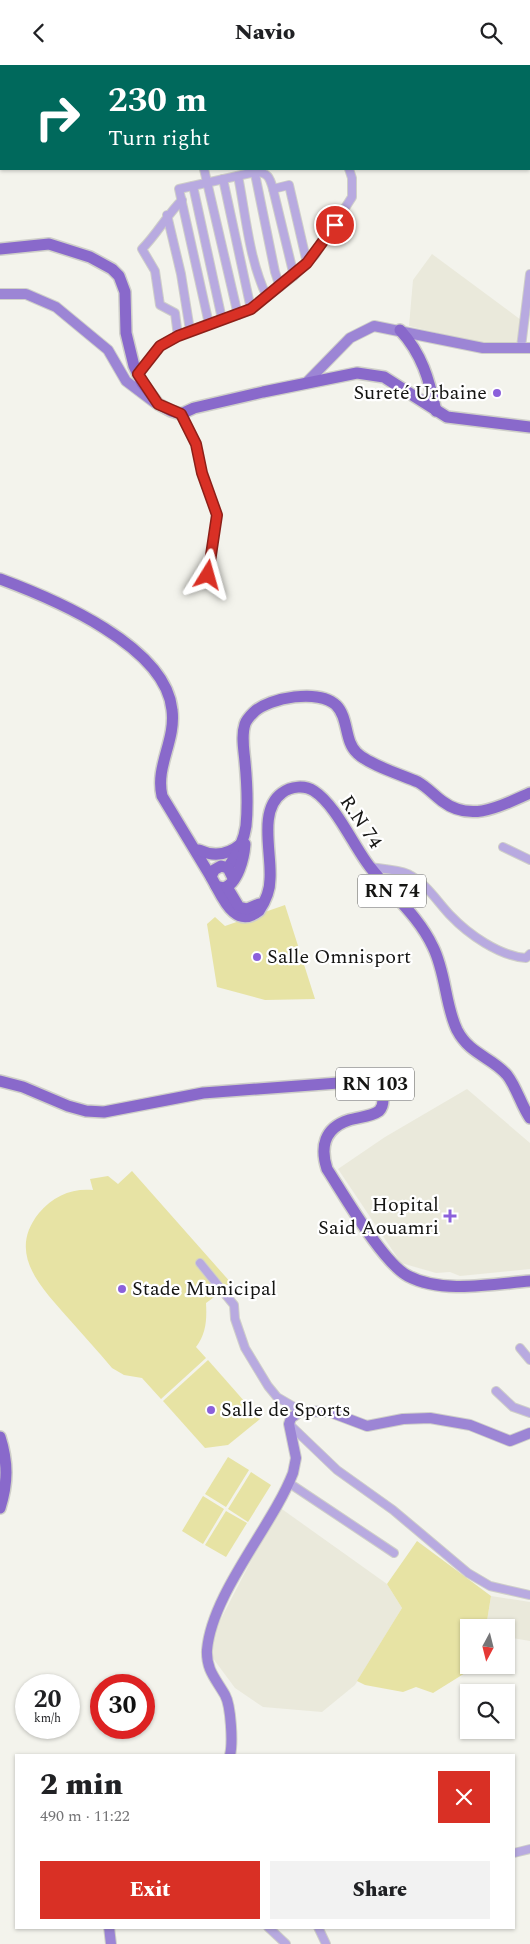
<!DOCTYPE html>
<html lang="en">
<head>
<meta charset="utf-8">
<style>
  body { margin:0; font-family:Spectral,serif; background:#f2f2f2; color:#202124; height:100vh; display:flex; flex-direction:column; font-size:19px; white-space:nowrap }
  * { box-sizing:border-box; margin:0 }
  p { font-size:16px; color:#757577 }
  .icon { flex:none; width:28px; height:28px; fill:none; stroke:currentColor; stroke-width:2; stroke-linecap:round; stroke-linejoin:round }
  .map { position:relative; flex:1; overflow:hidden }
  .sheet { position:absolute; left:15px; top:1689px; width:500px; height:175px; display:flex; flex-direction:column; background:#fff; border-radius:0px; box-shadow:0 1px 4px #0004 }
  .sheet>* { flex:none }
  .banner { position:absolute; left:0px; top:0px; width:530px; height:105px; box-shadow:0 1px 4px #0004; background:#00695c; color:#fff; overflow:hidden }
  .needle { width:32px; rotate:187deg }
  .tools { position:absolute; left:460px; top:1554px; display:grid; gap:10px }
  .tools a { display:grid; place-items:center; width:55px; height:55px; border-radius:0px; background:#fff; box-shadow:0 1px 4px #0004; font-size:25px }
  .speed { position:absolute; left:15px; top:1609px; display:flex; gap:10px; font-size:25px; font-weight:700; text-align:center }
  .speed>* { display:grid; place-content:center; width:65px; height:65px; border-radius:50%; background:#fff; box-shadow:0 1px 4px #0004; line-height:1 }
  .speed small { font-size:12px; font-weight:400 }
  .speed .limit { border:8px solid #d22; background:#fff; color:#111 }
  .pin { position:absolute; display:grid; place-items:center; width:42px; height:42px; color:#fff; margin:-21px; border:2px solid #fff; border-radius:50%; box-shadow:0 1px 5px #0007 }
  .me { position:absolute; width:55px; margin:-28px; rotate:8deg; stroke-linejoin:round; filter:drop-shadow(0 0 4px #0008) }
  .turn { display:flex; align-items:center; gap:18px; height:105px; padding:0 25px; font-size:22px }
  .turn .icon { width:65px; height:65px; stroke-width:2.5 }
  .turn b { display:block; font-size:35px; line-height:42px }
  .round { display:grid; place-items:center; flex:none; width:52px; height:52px; border-radius:0px; background:#f2f2f2 }
  .head { display:flex; align-items:center; justify-content:space-between; height:85px; padding:0 25px }
  h1 { font-size:30px; font-weight:800; line-height:38px }
  .button { display:flex; gap:10px; margin-top:auto; padding:10px 25px }
  .button a { flex:1; height:58px; border-radius:0px; background:#d93025; color:#fff; font-size:20px; font-weight:800; line-height:58px; text-align:center }
  .button a+a { background:#f2f2f2; color:#202124 }
  header { display:flex; justify-content:space-between; align-items:center; height:65px; padding:0 25px; background:#fff; font-size:22px; font-weight:800 }
  .map>svg:first-child { display:block }
  .built { fill:#eae9db }
  .green { fill:#e7e3a4 }
  .lines { fill:none; stroke-linecap:round; stroke-linejoin:round }
  .street-casing { stroke:#cfcfc9; stroke-width:10 }
  .secondary-casing { stroke:#cfcfc9; stroke-width:12 }
  .primary-casing { stroke:#cfcfc9; stroke-width:14 }
  .street { stroke:#b8aae0; stroke-width:8 }
  .secondary { stroke:#9c85d5; stroke-width:10 }
  .primary { stroke:#8969cb; stroke-width:11 }
  .route-casing { stroke:#8d1f18; stroke-width:12 }
  .route { stroke:#d93025; stroke-width:9 }
  .poi-dot { fill:#8b60db; stroke:#fff; stroke-width:2 }
  .labels { text-anchor:middle; dominant-baseline:central; stroke-width:4.5; stroke-linejoin:round; paint-order:stroke }
  .shield { fill:#fff; stroke:#5b5b5a; stroke-width:1 }
  .shield-label { font-size:19px; font-weight:bold; fill:#151513 }
  .poi-label { font-size:20px; fill:#151513; stroke:#fff; text-anchor:start }
  .street-label { font-size:20px; fill:#151513; stroke:#fff }
</style>
</head>
<body>
<header><svg class="icon" aria-label="back" viewBox="0 0 24 24"><path d="M15 5l-7 7 7 7"/></svg>Navio<svg class="icon" aria-label="search" viewBox="0 0 24 24"><circle cx="10" cy="10" r="6"/><path d="M15 15l6 6"/></svg></header>
<div class="map">
<svg width="530" height="1879" viewBox="0 0 530 1879">
  <rect width="100%" height="100%" fill="#f3f3ec"/>
  <g class="built">
    <path d="M432,189L521,255L518,278L485,279L409,261L413,215Z"/>
    <path d="M467,1024L530,1078V1204L460,1211L450,1207L436,1208L401,1198L338,1104L385,1072Z"/>
    <path d="M279,1442L387,1519L402,1543L355,1620L322,1647L263,1642L235,1623L212,1592V1571Z"/>
    <path d="M491,1531L530,1537V1576L506,1572V1562H486Z"/>
  </g>
  <g class="green">
    <path d="M285,840L315,934L265,935L217,922L207,859L215,852L225,861Z"/>
    <path d="M132,1106L232,1219L206,1238C207,1255 206,1269 196,1282L206,1293L161,1334L142,1313L124,1310L112,1303C98,1286 83,1270 69,1254C42,1223 6,1189 39,1148C53,1131 72,1123 93,1125L90,1114L108,1111L118,1119Z"/>
    <path d="M208,1295L260,1354L228,1380L205,1383L163,1336Z"/>
    <path d="M228,1392L249,1405L226,1442L205,1429Z"/>
    <path d="M251,1407L271,1420L248,1457L228,1444Z"/>
    <path d="M203,1431L224,1444L203,1479L182,1466Z"/>
    <path d="M226,1446L247,1458L226,1492L205,1480Z"/>
    <path d="M417,1476L491,1531L486,1562H469V1600H478L433,1628L416,1622L403,1627L365,1620L357,1616L402,1543L387,1519Z"/>
  </g>
  <g class="lines">
    <g class="street-casing">
      <g id="street">
        <path d="M344,1L345,0"/>
        <path d="M204,104L238,250"/>
        <path d="M254,104L275,207L280,222"/>
        <path d="M238,111C246,151 249,195 267,232"/>
        <path d="M223,114L251,244"/>
        <path d="M193,121L222,254"/>
        <path d="M273,124L289,120L307,198"/>
        <path d="M167,150L181,209L190,265"/>
        <path d="M209,259L179,124L255,107C268,107 270,113 273,124L294,211"/>
        <path d="M178,271L175,248L160,240L155,206L142,184C157,169 167,150 182,135"/>
        <path d="M521,282L530,209"/>
        <path d="M138,309L160,281L190,265L251,244L294,211L315,190L352,132V113L349,104"/>
        <path d="M181,349L196,379L202,408L217,450L208,510"/>
        <path d="M503,782L530,795"/>
        <path d="M370,802C382,804 396,804 408,809C426,818 436,835 450,850C468,869 499,891 526,893L530,889"/>
        <path d="M200,1198L234,1240L235,1254L245,1283L268,1321L277,1332L301,1346"/>
        <path d="M520,1283L530,1295"/>
        <path d="M496,1326L513,1342L530,1348"/>
        <path d="M289,1359L337,1405L393,1445L468,1508L490,1521L530,1530"/>
        <path d="M289,1418L394,1488"/>
        <path d="M514,1788L530,1784"/>
        <path d="M268,1862L286,1879"/>
        <path d="M318,1862L326,1879"/>
      </g>
    </g>
    <g class="secondary-casing">
      <g id="secondary">
        <path d="M0,229H26L56,242L108,285L126,316L155,338"/>
        <path d="M306,318L350,273L374,261L483,283H530"/>
        <path d="M230,1690C233,1678 231,1641 225,1630C216,1614 206,1605 207,1585C212,1528 272,1462 293,1408L296,1393L289,1359L291,1353L301,1346L330,1347L367,1361L403,1354L430,1353L470,1360L510,1376L530,1368"/>
        <path d="M109,1862L111,1879"/>
      </g>
    </g>
    <g class="primary-casing">
      <g id="primary">
        <path d="M0,184L49,179L90,192L112,204L119,211L125,227L126,268L134,301L142,318L158,339L171,346L181,349L194,343L263,327L357,308L384,312L447,352L530,362"/>
        <path d="M400,265C422,289 429,314 436,346"/>
        <path d="M0,514C54,534 166,581 172,645C176,676 155,701 162,731L211,812"/>
        <path d="M199,785C214,792 228,790 241,779"/>
        <path d="M228,803C236,791 244,776 246,761C248,741 247,718 245,697C244,685 241,671 245,659C246,656 251,650 254,647C270,632 319,624 336,640C349,653 344,676 357,688C369,700 402,710 418,717C427,722 434,730 442,736C471,758 501,741 530,728"/>
        <path d="M233,813L228,803L221,801L214,805L211,812L216,821L224,823C238,818 244,793 245,779"/>
        <path d="M216,821C225,838 237,863 259,846C265,837 270,826 270,814C272,789 258,745 282,728C291,721 305,720 314,726C336,740 354,782 370,802C391,829 418,850 433,882C446,908 445,940 457,965C470,990 492,992 507,1010C517,1023 521,1040 530,1053"/>
        <path d="M227,822L239,842L247,844L259,839"/>
        <path d="M0,1016L23,1022L68,1041L86,1046L104,1047L203,1028L352,1017C366,1016 384,1017 383,1035C383,1039 382,1043 379,1046C371,1052 358,1052 349,1055C324,1063 320,1082 327,1104C344,1130 383,1198 408,1211C442,1229 493,1219 530,1216"/>
        <path d="M0,1372C8,1397 8,1418 0,1443"/>
      </g>
    </g>
    <use href="#street" class="street"/>
    <use href="#secondary" class="secondary"/>
    <use href="#primary" class="primary"/>
  </g>
  <g class="lines">
    <g class="route-casing">
      <path id="route" d="M208,510L217,450L202,408L196,379L181,349L158,339L138,309L160,281L178,271L251,244L307,198L335,160"/>
    </g>
    <use href="#route" class="route"/>
  </g>
  <g class="poi-dot">
    <circle cx="497" cy="328" r="5"/>
    <circle cx="257" cy="892" r="5"/>
    <path d="M447.5 1143.5h5v5h5v5h-5v5h-5v-5h-5v-5h5z"/>
    <circle cx="122" cy="1224" r="5"/>
    <circle cx="211" cy="1345" r="5"/>
  </g>
  <g class="labels">
    <g class="shield">
      <rect x="358" y="809.5" width="68" height="33" rx="4"/>
      <rect x="336" y="1002.5" width="78" height="33" rx="4"/>
    </g>
    <g class="shield-label">
      <text x="392" y="826">RN 74</text>
      <text x="375" y="1019">RN 103</text>
    </g>
    <g class="poi-label">
      <text x="487" y="328" text-anchor="end">Sureté Urbaine</text>
      <text x="267" y="892">Salle Omnisport</text>
      <text x="439" y="1140" text-anchor="end">Hopital<tspan x="439" dy="23">Said Aouamri</tspan></text>
      <text x="132" y="1224">Stade Municipal</text>
      <text x="221" y="1345">Salle de Sports</text>
    </g>
    <g class="street-label">
      <text transform="translate(361 757) rotate(56)">R.N 74</text>
    </g>
  </g>
</svg>
<div class="tools">
<a><svg class="needle" viewBox="-14 -14 28 28"><path d="M0-13l5 13h-10z" fill="#e53935"/><path d="M0 13l5-13h-10z" fill="#757577"/></svg></a>
<a><svg class="icon" aria-label="search" viewBox="0 0 24 24"><circle cx="10" cy="10" r="6"/><path d="M15 15l6 6"/></svg></a>
</div>
<div class="speed"><div>20<small>km/h</small></div><div class="limit">30</div></div>
<div class="pin" style="left:335px;top:160px;background:#d93025"><svg class="icon" aria-label="arrive" viewBox="0 0 24 24"><path d="M6 21V4h12l-3 4 3 4H6"/></svg></div>
<svg class="me" style="left:208px;top:510px" viewBox="-20 -20 40 40"><path d="M0-17L14 15 0 8-14 15z" fill="#d93025" stroke="#fff" stroke-width="4"/></svg>
<div class="banner">
<div class="turn"><svg class="icon" aria-label="right" viewBox="0 0 24 24"><path d="M7 20v-9h11M14 6l5 5-5 5"/></svg><div><b>230 m</b>Turn right</div></div>
</div>
<section class="sheet">
<div class="head"><div><h1>2 min</h1><p>490 m · 11:22</p></div><a class="round" style="background:#d93025;color:#fff"><svg class="icon" aria-label="close" viewBox="0 0 24 24"><path d="M6 6l12 12M18 6L6 18"/></svg></a></div>
<div class="button"><a>Exit</a><a>Share</a></div>
</section>
</div>
</body>
</html>
